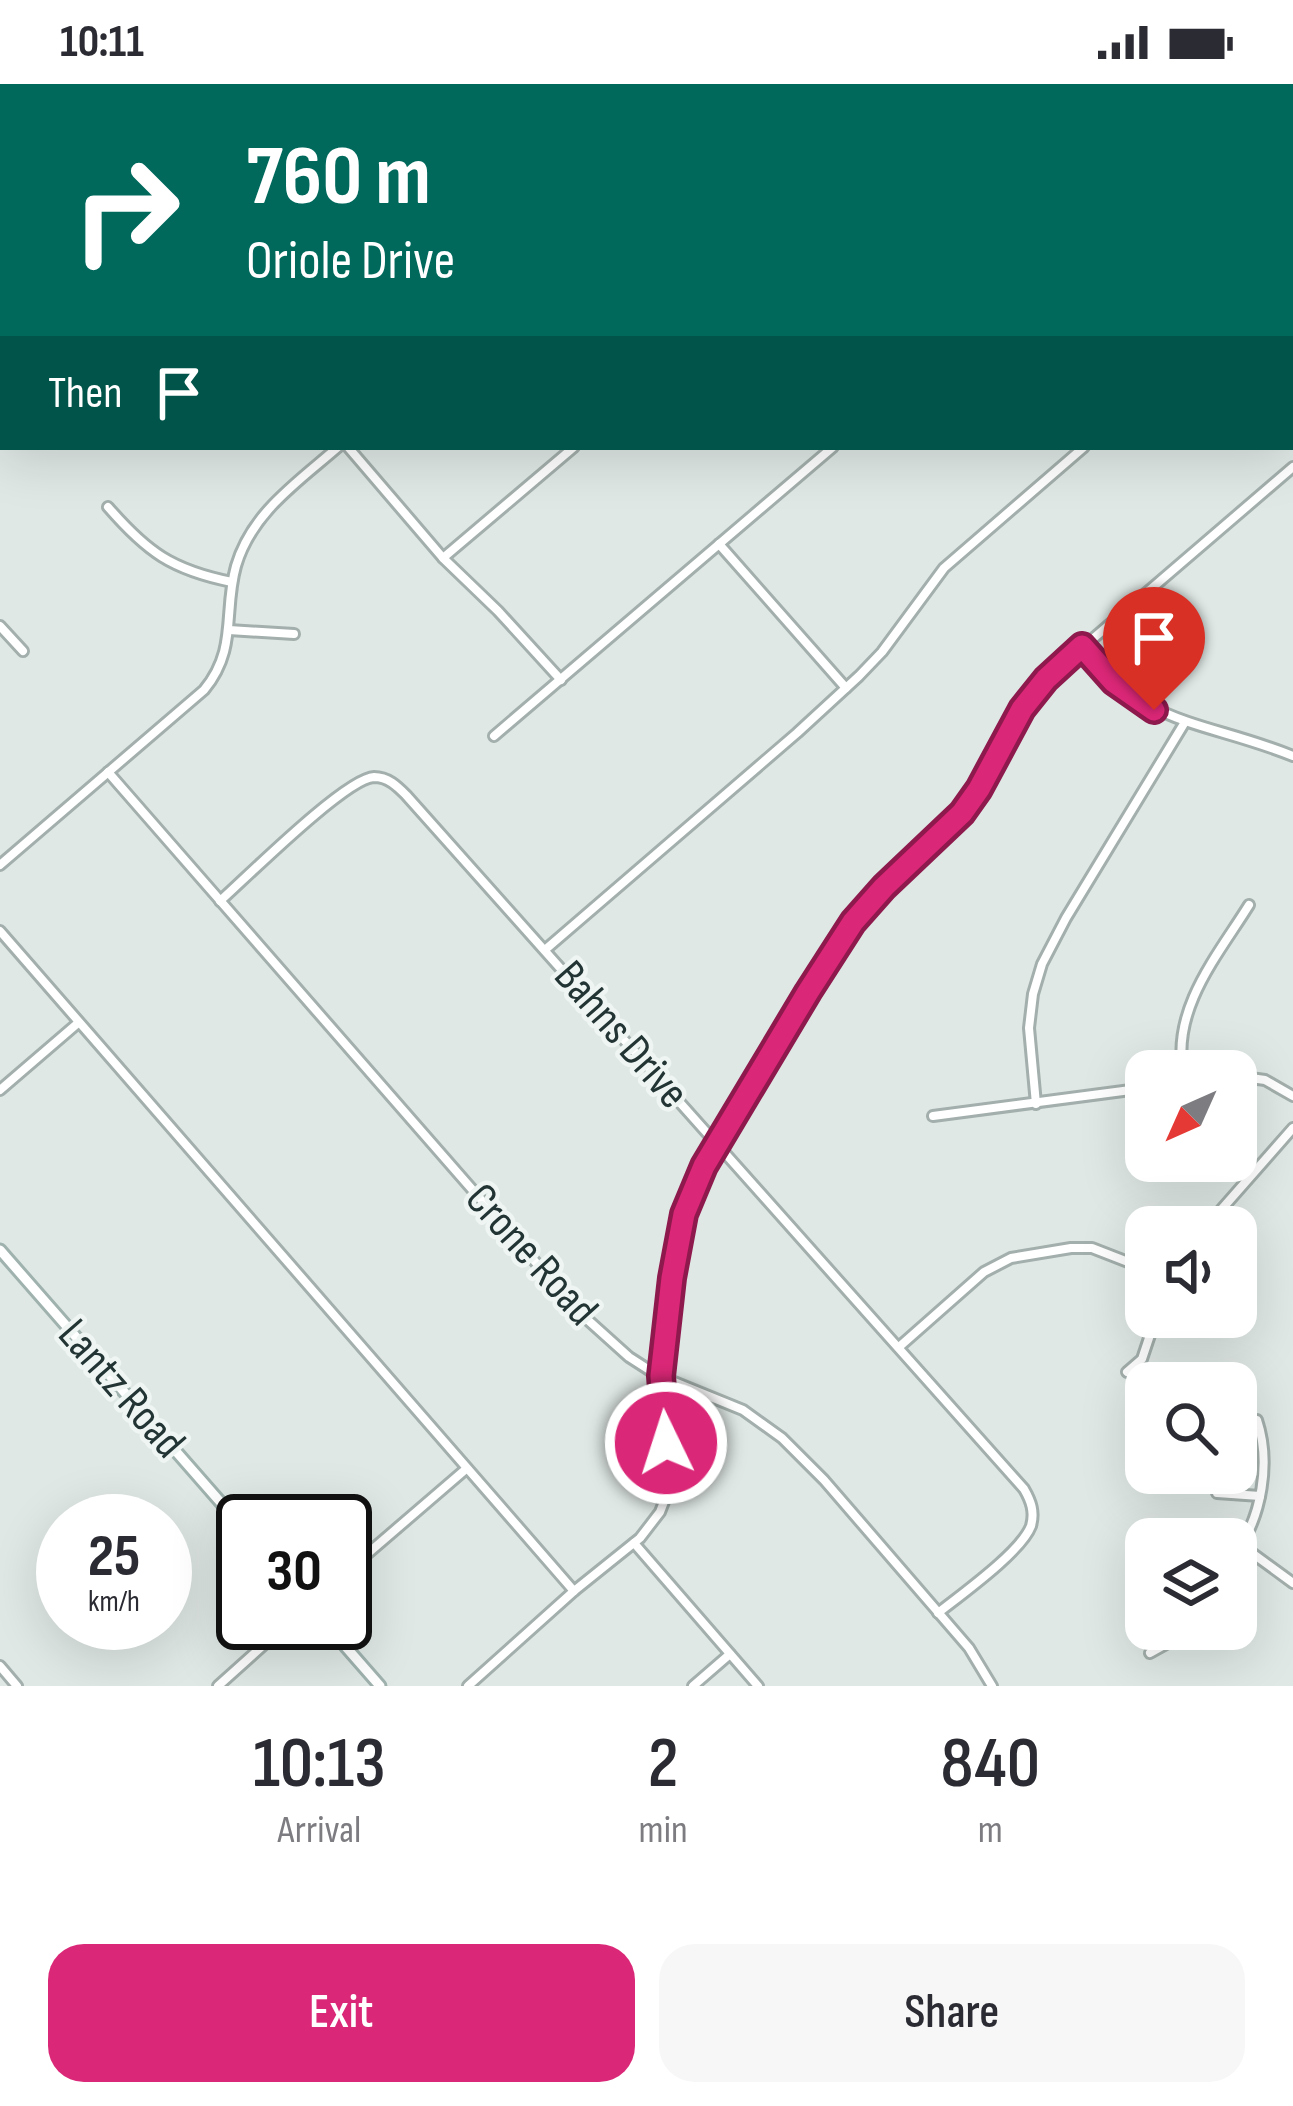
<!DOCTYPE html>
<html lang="en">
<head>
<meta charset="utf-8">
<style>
  body { margin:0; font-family:"Sofia Sans Condensed",sans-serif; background:#f7f7f7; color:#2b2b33; height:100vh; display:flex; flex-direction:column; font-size:45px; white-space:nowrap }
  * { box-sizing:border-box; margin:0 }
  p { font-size:39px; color:#7c7c81 }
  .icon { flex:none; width:66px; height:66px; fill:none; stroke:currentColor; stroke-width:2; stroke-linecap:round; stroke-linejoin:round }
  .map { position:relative; height:1602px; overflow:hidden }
  .side { display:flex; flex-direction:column; background:#fff; flex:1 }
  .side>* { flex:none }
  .top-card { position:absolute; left:0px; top:0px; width:1293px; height:366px; box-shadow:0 12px 48px #0002; background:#00695c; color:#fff; overflow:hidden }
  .needle { width:78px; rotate:225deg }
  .fabs { position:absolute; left:1125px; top:966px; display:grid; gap:24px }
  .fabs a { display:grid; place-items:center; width:132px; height:132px; border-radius:24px; background:#fff; box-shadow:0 12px 48px #0002; font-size:60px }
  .speed { position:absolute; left:36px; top:1410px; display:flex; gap:24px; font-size:60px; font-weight:700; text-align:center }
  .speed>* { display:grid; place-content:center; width:156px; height:156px; border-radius:50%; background:#fff; box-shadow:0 12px 48px #0002; line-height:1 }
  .speed small { font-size:30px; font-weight:400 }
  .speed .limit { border:6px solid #111; border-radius:18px; background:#fff; color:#111 }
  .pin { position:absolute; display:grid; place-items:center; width:102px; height:102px; color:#fff; margin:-123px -51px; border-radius:50% 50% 50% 0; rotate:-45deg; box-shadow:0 0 12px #0007 }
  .pin .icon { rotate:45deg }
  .me { position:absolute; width:132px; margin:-66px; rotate:356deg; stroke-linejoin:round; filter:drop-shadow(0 0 9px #0008) }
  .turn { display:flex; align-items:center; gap:42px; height:252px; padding:0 48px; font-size:54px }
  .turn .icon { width:156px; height:156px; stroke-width:2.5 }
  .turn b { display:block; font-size:84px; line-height:102px }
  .then { display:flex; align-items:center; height:114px; padding:0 48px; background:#0003; gap:24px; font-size:45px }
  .eta { display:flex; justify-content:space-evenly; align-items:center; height:204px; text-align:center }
  .eta b { font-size:72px; font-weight:600; line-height:84px }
  .cta { display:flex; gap:24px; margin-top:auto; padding:24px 48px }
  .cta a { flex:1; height:138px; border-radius:36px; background:#db2777; color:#fff; font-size:48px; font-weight:600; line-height:138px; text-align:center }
  .cta a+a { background:#f7f7f7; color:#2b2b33 }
  .status { display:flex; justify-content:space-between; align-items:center; height:84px; padding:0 60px; background:#fff; direction:ltr }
  .status svg { height:33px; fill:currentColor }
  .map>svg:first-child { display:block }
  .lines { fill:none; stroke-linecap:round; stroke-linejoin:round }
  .street-casing { stroke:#a3afac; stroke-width:14 }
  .secondary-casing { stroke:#9fb2ae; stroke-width:15 }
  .street { stroke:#fff; stroke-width:8 }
  .secondary { stroke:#fff; stroke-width:9 }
  .route-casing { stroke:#8e194d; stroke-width:30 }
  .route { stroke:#db2777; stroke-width:21 }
  .labels { text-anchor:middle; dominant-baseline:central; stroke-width:9; stroke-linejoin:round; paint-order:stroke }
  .street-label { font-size:45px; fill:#223534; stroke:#eef5f3 }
</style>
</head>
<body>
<div class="status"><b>10:11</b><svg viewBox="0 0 49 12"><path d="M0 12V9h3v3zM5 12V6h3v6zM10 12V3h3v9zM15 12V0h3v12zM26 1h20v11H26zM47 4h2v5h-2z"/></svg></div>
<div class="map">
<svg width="1293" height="1602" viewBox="0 0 1293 1602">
  <rect width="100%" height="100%" fill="#dfe8e5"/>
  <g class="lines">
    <g class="street-casing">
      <g id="street">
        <path d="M508,0L511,3"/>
        <path d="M736,0L738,3"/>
        <path d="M29,3V0"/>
        <path d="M169,3V0"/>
        <path d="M309,3V0"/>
        <path d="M463,3L467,0"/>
        <path d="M590,3V0"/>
        <path d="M831,3L835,0"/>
        <path d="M986,3L988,0"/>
        <path d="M1254,3V0"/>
        <path d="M0,142L3,139"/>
        <path d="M0,169L3,173"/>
        <path d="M1290,187L1293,184"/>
        <path d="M0,318L3,315"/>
        <path d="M348,363L443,474L498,527L561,596"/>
        <path d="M108,423C147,468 172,486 232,498"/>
        <path d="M719,460L846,604"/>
        <path d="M443,474L574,363"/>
        <path d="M0,542L23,567"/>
        <path d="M229,546L294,550"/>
        <path d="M1082,562C1148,645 1204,636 1293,672"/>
        <path d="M494,652L833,363"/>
        <path d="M108,688L579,1228L629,1273L657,1291L743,1326L782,1354L824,1396L969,1564L992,1602"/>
        <path d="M0,781L204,606C238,565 223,528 236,482C252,428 298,398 338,363"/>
        <path d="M220,817C246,794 346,694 374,693C388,693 397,702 406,711L1024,1405C1031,1417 1035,1428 1031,1442C1021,1468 962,1510 938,1529"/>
        <path d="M0,847L574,1507"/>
        <path d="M546,865L797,649L859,592L882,568L944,484L1084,363"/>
        <path d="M1183,987C1172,924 1218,871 1249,821"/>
        <path d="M1236,992L1265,996L1293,1012"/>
        <path d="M0,1006L78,939"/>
        <path d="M1036,1020L1029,944L1033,910L1042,880L1066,834L1185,638"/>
        <path d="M933,1032L1146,1004"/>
        <path d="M1206,1143L1293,1044"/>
        <path d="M899,1263L984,1188L1011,1174L1071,1164H1092L1146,1185"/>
        <path d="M1127,1288L1142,1275L1156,1233"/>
        <path d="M1217,1409L1260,1412"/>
        <path d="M634,1459L758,1602"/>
        <path d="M1241,1461L1293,1499"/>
        <path d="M1236,1468C1262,1433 1271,1378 1257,1336"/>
        <path d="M345,1489L466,1385"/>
        <path d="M1150,1569L1168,1559L1178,1545"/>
        <path d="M0,1582L17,1602"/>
        <path d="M218,1602L288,1539"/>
        <path d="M468,1602L574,1507L640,1454L660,1428L665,1415L669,1389L661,1292L665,1246L684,1130L704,1082L843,853L884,803L962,729L979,705L1016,634L1046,595L1293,383"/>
        <path d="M693,1602L730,1570"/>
      </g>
    </g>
    <g class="secondary-casing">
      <g id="secondary">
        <path d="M0,1166L243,1444"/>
        <path d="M325,1539L380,1602"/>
      </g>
    </g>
    <use href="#street" class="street"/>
    <use href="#secondary" class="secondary"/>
  </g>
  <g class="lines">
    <g class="route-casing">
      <path id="route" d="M666,1359L661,1292L672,1194L684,1130L704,1082L808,908L853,838L884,803L962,729L979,705L1022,625L1046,595L1082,562L1114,598L1154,626"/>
    </g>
    <use href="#route" class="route"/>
  </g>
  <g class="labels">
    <g class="street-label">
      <text transform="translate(621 951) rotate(49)">Bahns Drive</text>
      <text transform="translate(531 1171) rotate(48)">Crone Road</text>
      <text transform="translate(121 1305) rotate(49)">Lantz Road</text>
    </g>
  </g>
</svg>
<div class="fabs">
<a><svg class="needle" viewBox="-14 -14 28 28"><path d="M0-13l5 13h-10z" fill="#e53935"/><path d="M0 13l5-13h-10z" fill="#7c7c81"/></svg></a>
<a><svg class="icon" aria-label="sound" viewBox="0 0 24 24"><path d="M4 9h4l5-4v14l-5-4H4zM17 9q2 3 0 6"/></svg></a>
<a><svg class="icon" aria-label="search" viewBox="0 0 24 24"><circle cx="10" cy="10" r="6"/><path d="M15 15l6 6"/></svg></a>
<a><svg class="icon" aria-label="layers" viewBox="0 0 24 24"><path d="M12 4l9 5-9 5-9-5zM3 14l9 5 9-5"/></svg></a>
</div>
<div class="speed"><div>25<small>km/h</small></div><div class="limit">30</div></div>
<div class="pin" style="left:1154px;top:626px;background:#d93025"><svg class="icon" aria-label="arrive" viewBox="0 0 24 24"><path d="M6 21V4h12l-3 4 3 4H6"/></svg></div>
<svg class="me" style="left:666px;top:1359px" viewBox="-20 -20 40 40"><circle r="17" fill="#db2777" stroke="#fff" stroke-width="3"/><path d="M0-11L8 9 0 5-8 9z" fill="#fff"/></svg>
<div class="top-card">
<div class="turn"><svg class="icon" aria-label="right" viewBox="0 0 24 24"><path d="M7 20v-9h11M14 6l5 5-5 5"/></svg><div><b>760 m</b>Oriole Drive</div></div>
<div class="then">Then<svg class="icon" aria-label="arrive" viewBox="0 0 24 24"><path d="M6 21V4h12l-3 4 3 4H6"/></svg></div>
</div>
</div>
<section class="side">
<div class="eta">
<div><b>10:13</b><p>Arrival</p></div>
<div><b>2</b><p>min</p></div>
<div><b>840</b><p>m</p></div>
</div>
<div class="cta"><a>Exit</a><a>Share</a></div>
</section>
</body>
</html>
